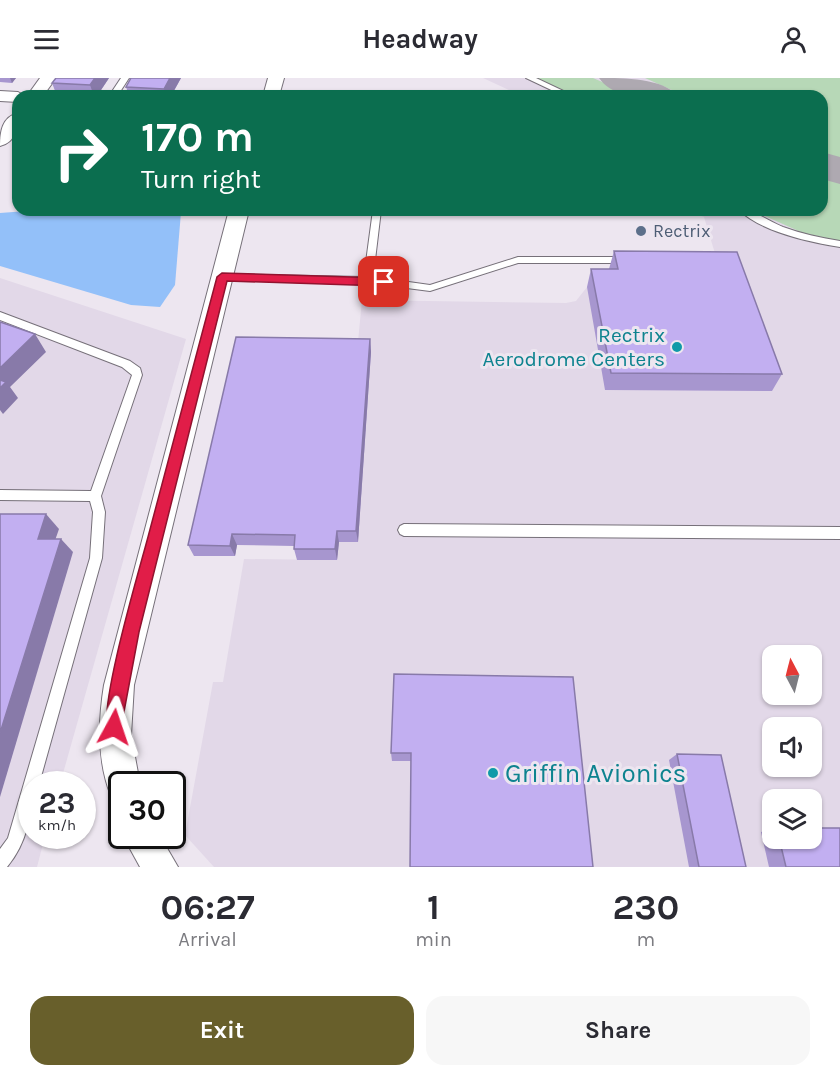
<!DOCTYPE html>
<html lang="en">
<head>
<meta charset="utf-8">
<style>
  body { margin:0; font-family:Karla,sans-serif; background:#f7f7f7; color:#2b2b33; height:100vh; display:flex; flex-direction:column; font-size:22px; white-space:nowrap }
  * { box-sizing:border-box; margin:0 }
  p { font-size:20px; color:#7c7c81 }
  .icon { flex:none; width:33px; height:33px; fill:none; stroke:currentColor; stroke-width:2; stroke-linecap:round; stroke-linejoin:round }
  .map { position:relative; height:789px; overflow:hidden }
  .panel { display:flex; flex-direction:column; background:#fff; flex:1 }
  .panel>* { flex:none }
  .hud { position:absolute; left:12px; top:12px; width:816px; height:126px; border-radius:18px; box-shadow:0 2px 4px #0004; background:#0b6e4f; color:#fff; overflow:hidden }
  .needle { width:39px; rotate:353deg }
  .fabs { position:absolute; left:762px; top:567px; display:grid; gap:12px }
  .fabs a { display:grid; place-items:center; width:60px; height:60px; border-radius:12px; background:#fff; box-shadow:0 2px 4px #0004; font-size:30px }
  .speed { position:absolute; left:18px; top:693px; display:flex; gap:12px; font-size:30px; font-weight:700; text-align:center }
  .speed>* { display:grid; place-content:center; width:78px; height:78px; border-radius:50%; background:#fff; box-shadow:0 2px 4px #0004; line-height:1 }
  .speed small { font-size:15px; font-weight:400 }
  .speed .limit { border:3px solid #111; border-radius:9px; background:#fff; color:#111 }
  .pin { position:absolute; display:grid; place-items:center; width:51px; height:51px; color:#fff; margin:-26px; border-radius:12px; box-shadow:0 3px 9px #0006 }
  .me { position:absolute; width:66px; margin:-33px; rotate:5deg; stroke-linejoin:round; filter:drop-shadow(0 0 4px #0008) }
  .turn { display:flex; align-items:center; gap:21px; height:126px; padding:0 30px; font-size:27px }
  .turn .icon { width:78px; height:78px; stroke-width:2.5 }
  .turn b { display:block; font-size:42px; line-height:51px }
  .eta { display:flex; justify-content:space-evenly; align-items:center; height:102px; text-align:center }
  .eta b { font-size:36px; font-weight:700; line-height:42px }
  .button { display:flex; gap:12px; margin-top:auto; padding:12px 30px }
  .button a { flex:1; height:69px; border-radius:18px; background:#685f2b; color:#fff; font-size:24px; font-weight:700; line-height:69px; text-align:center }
  .button a+a { background:#f7f7f7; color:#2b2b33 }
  header { display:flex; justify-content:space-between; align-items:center; height:78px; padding:0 30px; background:#fff; font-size:27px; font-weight:700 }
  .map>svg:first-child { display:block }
  .built { fill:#e2d8e8; fill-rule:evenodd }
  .green { fill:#b7d8b7 }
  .water { fill:#93c0f9 }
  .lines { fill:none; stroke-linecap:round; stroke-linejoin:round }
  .taxiway { fill:#aea9b1; fill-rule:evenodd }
  .lane-casing { stroke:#767079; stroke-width:2 }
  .street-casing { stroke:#767079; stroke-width:2 }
  .lane { fill:#fff; fill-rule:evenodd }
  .street { fill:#fff; fill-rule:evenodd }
  .wall { fill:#a796cf }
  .shaded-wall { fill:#887aa9 }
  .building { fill:#c2aff1; stroke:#887aa9; stroke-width:1.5 }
  .route { fill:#e11d48; stroke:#92132f; stroke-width:1.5 }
  .service-dot { fill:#5c6f8a; stroke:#ede6f0; stroke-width:2 }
  .culture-dot { fill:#0f9aa8; stroke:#ede6f0; stroke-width:2 }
  .labels { text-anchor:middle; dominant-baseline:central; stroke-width:6; stroke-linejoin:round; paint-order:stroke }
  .far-service-label { font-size:18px; fill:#4e5e75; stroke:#ede6f0; text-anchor:start }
  .culture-label { font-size:21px; fill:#0d838f; stroke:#ede6f0; text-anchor:end }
  .near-culture-label { font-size:26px; fill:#0d838f; stroke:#ede6f0; text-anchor:start }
</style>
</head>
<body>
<header><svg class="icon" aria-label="menu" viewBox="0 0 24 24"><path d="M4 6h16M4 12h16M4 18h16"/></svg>Headway<svg class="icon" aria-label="person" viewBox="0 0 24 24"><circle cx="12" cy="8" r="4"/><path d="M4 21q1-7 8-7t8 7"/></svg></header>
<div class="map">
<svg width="840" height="789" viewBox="0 0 840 789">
  <rect width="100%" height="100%" fill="#ede6f0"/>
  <g class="built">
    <path d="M483,0H840V789H214L185,757L213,604H223L244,481L337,482L339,464H358L371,274H357L362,222L566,225L576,223L587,209H612L720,192L704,139L687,132H822V18H522ZM772,578H812V616H772ZM772,650H812V688H772ZM772,722H812V760H772Z"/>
    <path d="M0,200L186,261L60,706H32V758H45L37,789H0Z"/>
  </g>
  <g class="green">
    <path d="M535,0H593L635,18H576Z"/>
    <path d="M645,0H840V83L822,76V18H685Z"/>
    <path d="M822,98L840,105V163L803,155L751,132H822Z"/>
  </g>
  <path class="water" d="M40,132L181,134L175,207L160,229L131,227L0,188V135Z"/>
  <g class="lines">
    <g class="taxiway">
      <path d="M599,0C625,0 662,0 678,18C653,18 616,24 599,0Z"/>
      <path d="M822,74L840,79V106L822,101Z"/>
    </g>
    <g class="lane-casing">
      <g id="lane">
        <path d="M121,0H129L118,17H112L111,15Z"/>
        <path d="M526,0H536L574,18H564Z"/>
        <path d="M373,132H381L373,199L430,207L518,179H627L632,182L627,185H518L430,213L368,205L222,202L217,199L222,196L364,199Z"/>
        <path d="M739,132C755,132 768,143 783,149C802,156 821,160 840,163V169C809,164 762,154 739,132Z"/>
        <path d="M0,234L130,283L140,290L142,297L101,418L105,434L102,480L39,706H32C32,737 27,765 7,789H0V771L8,760L90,480L93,434L90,423L0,422V412L91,413L132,297L122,289L0,242Z"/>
        <path d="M404,446L840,449V461L404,458L400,456L398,452L400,448Z"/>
      </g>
    </g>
    <g class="street-casing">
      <g id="street">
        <path d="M40,0H56L43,18H27Z"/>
        <path d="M268,0H284L279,18H263Z"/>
        <path d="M0,13L18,14L25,18H18V24L0,23Z"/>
        <path d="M18,35C18,49 16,64 0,68C0,54 2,39 18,35Z"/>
        <path d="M229,132H249L134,607L131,657L140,706H122V722L111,718C97,683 98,644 104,607Z"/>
        <path d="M123,758H160L178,789H140Z"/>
      </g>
    </g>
    <use href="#lane" class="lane"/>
    <use href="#street" class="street"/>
  </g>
  <g class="wall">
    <path d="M0,0H16L12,5L0,4Z"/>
    <path d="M56,0H109L97,18H57L52,5Z"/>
    <path d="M181,0L171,18H129L126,9Z"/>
    <path d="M614,173L782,296L772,313L605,312L587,209L591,191H609Z"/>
    <path d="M370,261L371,274L358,464H339L337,482H297L294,471V468L237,467L235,478H194L188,467Z"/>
    <path d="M573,599L411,683H392L391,675Z"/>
    <path d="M677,676L746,789H689L669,682Z"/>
    <path d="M767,718L772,722V735H766L763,720Z"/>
    <path d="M772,750V760H812L840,789H769L761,754Z"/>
  </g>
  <g class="shaded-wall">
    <path d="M10,0H16L12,5Z"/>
    <path d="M95,0H109L97,18H94L90,7Z"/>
    <path d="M170,0H181L171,18H166L164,11Z"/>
    <path d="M35,256L46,274L10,309L18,320L3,336L0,332V290Z"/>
    <path d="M370,261L371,274L358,464L356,453Z"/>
    <path d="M46,436L59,451L51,474L38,461Z"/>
    <path d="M337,453L339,464L337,482L335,471Z"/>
    <path d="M232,456L237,467L235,478L230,468Z"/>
    <path d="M61,461L73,474L0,719V655Z"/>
  </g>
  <g class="building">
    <path d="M56,0H95L90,7L52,5Z"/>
    <path d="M131,0H170L164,11L126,9Z"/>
    <path d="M614,173L737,174L782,296L611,295L591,191H618Z"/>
    <path d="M0,244L35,256L0,290Z"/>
    <path d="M236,259L370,261L356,453H337L335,471H294L295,457L232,456L230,468L188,467Z"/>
    <path d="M0,302L6,304L0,310Z"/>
    <path d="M0,436H46L38,461H61L0,655Z"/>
    <path d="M394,596L573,599L593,789H410L411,675H391Z"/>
    <path d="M677,676L721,677L746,789H699Z"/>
    <path d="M767,718L793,719L794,722H772V733H770Z"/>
    <path d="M812,750H840V789H786L779,760H812Z"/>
  </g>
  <path class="route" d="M222,195L384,200L390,204L384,208L227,203L139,554L120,655L114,658L108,655C98,630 139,493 148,459C171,372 194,286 217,199Z"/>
  <circle class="service-dot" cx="641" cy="153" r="6"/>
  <g class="culture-dot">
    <circle cx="677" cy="269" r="6"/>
    <circle cx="493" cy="695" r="6"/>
  </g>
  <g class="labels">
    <g class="far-service-label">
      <text x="653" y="153">Rectrix</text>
    </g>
    <g class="culture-label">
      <text x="665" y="257">Rectrix<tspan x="665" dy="24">Aerodrome Centers</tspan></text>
    </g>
    <g class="near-culture-label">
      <text x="505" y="695">Griffin Avionics</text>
    </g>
  </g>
</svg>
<div class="fabs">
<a><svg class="needle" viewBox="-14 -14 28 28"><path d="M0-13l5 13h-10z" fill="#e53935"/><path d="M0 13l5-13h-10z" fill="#7c7c81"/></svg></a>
<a><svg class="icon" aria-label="sound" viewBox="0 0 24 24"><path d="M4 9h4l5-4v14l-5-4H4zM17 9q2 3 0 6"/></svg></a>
<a><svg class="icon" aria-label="layers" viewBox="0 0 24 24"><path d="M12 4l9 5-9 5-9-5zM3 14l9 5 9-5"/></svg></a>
</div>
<div class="speed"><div>23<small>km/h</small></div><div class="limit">30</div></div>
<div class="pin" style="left:384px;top:204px;background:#d93025"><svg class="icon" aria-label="arrive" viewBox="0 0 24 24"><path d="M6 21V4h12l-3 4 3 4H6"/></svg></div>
<svg class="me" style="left:114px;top:649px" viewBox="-20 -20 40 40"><path d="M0-17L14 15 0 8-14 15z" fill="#e11d48" stroke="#fff" stroke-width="4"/></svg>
<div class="hud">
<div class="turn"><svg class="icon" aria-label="right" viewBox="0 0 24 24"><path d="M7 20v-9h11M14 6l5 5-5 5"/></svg><div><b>170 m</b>Turn right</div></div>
</div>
</div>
<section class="panel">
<div class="eta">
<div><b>06:27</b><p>Arrival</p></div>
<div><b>1</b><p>min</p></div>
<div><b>230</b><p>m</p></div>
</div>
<div class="button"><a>Exit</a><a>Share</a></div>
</section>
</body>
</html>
